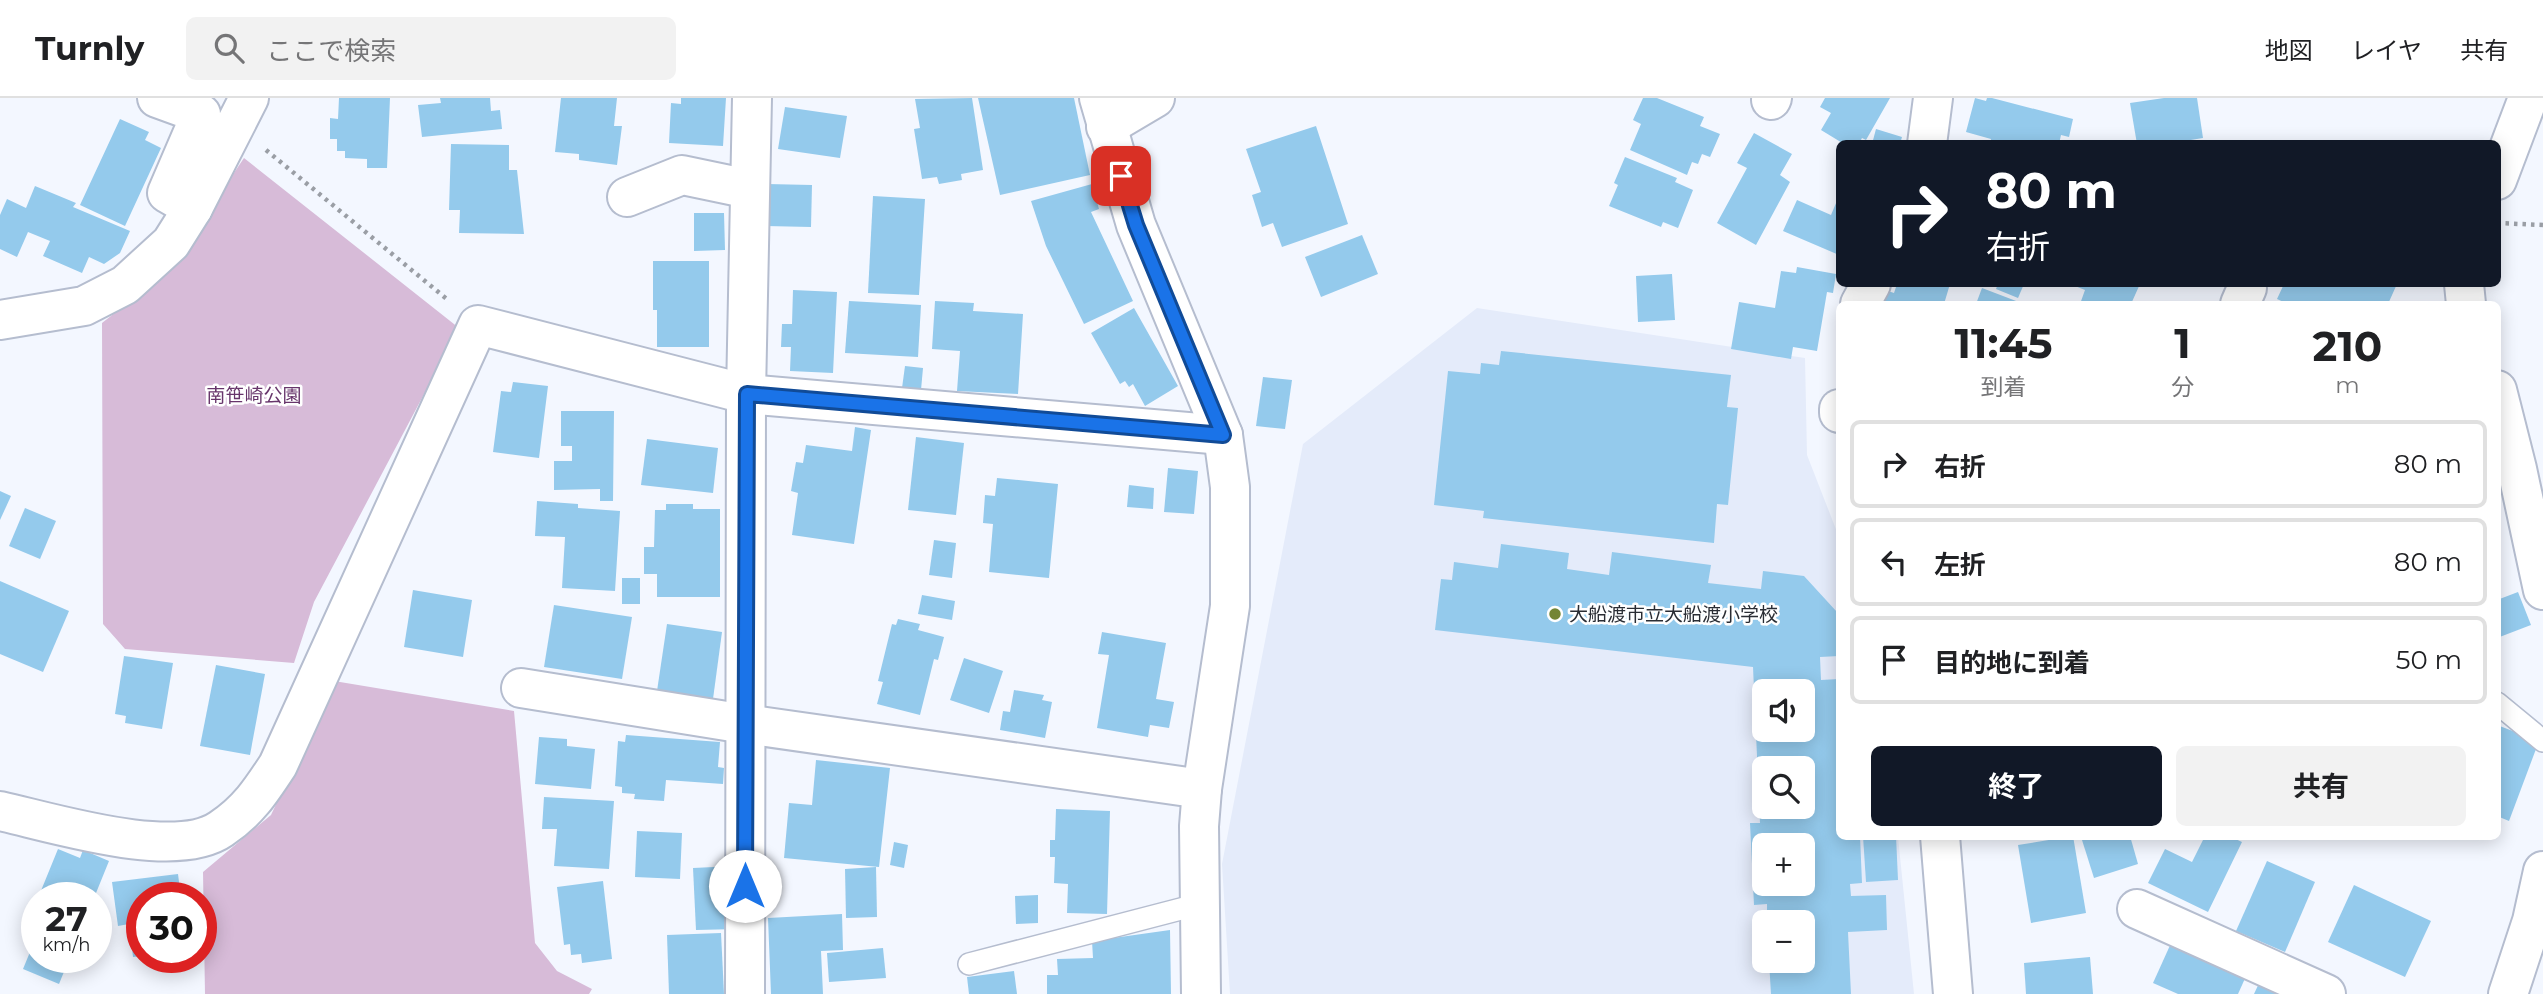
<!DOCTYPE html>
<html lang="ja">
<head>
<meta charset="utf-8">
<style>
  body { margin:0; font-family:Montserrat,"Noto Sans JP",sans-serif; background:#f2f2f2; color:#202124; height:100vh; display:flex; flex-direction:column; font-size:26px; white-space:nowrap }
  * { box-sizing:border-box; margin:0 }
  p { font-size:23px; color:#757577 }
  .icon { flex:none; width:38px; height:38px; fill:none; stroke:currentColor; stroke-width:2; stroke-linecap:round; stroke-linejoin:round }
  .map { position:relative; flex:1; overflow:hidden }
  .drawer { position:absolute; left:1836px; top:203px; width:665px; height:539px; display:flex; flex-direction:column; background:#fff; border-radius:10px; box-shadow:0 4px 18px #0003 }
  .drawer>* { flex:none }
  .guide { position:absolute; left:1836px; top:42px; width:665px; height:147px; border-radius:10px; box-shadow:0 4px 18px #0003; background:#111827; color:#fff; overflow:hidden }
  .controls { position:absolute; left:1752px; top:581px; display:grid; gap:14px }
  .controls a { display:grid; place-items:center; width:63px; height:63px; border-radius:10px; background:#fff; box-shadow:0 4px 18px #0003; font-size:35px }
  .speed { position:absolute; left:21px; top:784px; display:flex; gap:14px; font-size:35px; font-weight:700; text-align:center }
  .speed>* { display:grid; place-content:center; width:91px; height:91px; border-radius:50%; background:#fff; box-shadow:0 4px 18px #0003; line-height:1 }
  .speed small { font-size:18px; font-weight:400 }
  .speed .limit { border:10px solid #d22; background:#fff; color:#111 }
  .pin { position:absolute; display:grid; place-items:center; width:60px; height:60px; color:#fff; margin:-30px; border-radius:14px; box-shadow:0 4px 10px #0006 }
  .me { position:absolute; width:77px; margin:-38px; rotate:0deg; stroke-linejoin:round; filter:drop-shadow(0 0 5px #0008) }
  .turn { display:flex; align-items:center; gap:24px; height:147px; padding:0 35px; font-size:32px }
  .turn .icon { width:91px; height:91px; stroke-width:2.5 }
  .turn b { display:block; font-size:49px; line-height:60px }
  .eta { display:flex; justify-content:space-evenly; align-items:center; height:119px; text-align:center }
  .eta b { font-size:42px; font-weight:700; line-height:49px }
  .button { display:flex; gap:14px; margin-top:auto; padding:14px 35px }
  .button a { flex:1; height:80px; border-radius:10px; background:#111827; color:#fff; font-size:28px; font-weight:700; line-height:80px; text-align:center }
  .button a+a { background:#f2f2f2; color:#202124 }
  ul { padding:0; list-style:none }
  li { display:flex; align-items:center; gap:21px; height:88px; margin:0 14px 10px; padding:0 21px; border:4px solid #e0e0e0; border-radius:10px }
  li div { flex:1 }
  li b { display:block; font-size:26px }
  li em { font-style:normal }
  header { display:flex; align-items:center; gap:42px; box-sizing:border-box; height:98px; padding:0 35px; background:#fff; border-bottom:2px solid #e0e0e0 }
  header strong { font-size:33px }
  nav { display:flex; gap:38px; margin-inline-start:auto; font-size:24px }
  .search { width:490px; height:63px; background:#f2f2f2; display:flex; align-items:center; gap:18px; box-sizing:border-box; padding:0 24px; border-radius:10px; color:#757577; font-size:26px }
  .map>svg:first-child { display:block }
  .built { fill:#e4ebfa; fill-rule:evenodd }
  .green { fill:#d7bbd8 }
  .building { fill:#94caec; fill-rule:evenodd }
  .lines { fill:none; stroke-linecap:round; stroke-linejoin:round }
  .service-casing { stroke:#b5bdcf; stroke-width:24 }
  .minor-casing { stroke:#b5bdcf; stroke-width:42 }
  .path { stroke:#9a9ea5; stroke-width:4.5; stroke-dasharray:3.5 5; stroke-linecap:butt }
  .service { stroke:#fff; stroke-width:21 }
  .minor { stroke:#fff; stroke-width:38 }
  .route-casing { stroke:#114b97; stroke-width:18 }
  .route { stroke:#1a73e8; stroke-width:12 }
  .poi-dot { fill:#738535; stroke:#fff; stroke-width:2.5 }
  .labels { text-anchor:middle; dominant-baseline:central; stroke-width:5; stroke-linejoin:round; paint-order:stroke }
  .park-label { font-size:19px; fill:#67356b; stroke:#fff }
  .poi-label { font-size:19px; fill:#2a2d34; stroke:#fff; text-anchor:start }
</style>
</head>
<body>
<header>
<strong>Turnly</strong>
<div class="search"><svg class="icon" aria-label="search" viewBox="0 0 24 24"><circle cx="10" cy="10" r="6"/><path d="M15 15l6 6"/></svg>ここで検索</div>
<nav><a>地図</a><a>レイヤ</a><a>共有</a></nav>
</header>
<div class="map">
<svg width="2543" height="896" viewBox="0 0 2543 896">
  <rect width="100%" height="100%" fill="#f3f7ff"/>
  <path class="built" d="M1477,210L1805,260L1807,357L1839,439V738L1898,739L1914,896H1230L1222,766L1303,346ZM1764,593H1802V632H1764ZM1764,670H1802V709H1764ZM1764,747H1802V786H1764ZM1764,824H1802V863H1764Z"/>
  <g class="green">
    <path d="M244,60L459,230L314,504L294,565L125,551L103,526L102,225L168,173Z"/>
    <path d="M334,583L514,613L535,845L557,873L592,891L589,896H205L203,774L271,717Z"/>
  </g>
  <g class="building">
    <path d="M339,0H390L387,70H367V61L345,60V53H337V41H330V20L338,21Z"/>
    <path d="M440,0H490L491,13L500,12L502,31L422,39L418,7L441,5Z"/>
    <path d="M561,0H617L614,28H622L617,67L579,62V56L555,54Z"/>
    <path d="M681,0H726L723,48L669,45L671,5L681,6Z"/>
    <path d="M972,0L983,72L961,76L962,82L939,86L937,79L922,81L914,31L920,30L915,1Z"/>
    <path d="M978,0H1074L1090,77L1000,97Z"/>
    <path d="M1643,0H1657L1704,19L1700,28L1720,36L1710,59L1702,56L1698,66L1692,64L1687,77L1630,52L1641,26L1633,22Z"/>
    <path d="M1825,0H1890L1866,42L1862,40L1859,46H1844L1821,32L1831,15L1820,9Z"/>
    <path d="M1975,0L1986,3L1987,0H1992L2073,21L2069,39L2061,37L2059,46H1990L1991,41L1966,34Z"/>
    <path d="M2164,0H2197L2203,40L2166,46H2137L2130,5Z"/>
    <path d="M785,9L847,18L840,60L778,51Z"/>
    <path d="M120,21L149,34L145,42L161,50L125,128L80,107Z"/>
    <path d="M1316,28L1348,126L1282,149L1273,125L1262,129L1252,97L1261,94L1246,51Z"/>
    <path d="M1876,31L1902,39L1900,46H1872Z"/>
    <path d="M1754,35L1792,56L1780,77L1790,84L1756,147L1717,125L1747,70L1737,65Z"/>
    <path d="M451,46L509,47V72H517L524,136L459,135L460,112H449Z"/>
    <path d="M1625,59L1677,80L1675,84L1693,92L1678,130L1663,124L1661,129L1609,108L1618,87L1614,85Z"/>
    <path d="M767,86L812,87L811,129L766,128Z"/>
    <path d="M1092,86L1099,111L1091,114L1133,203L1084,226L1046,148L1031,103Z"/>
    <path d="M35,88L76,105L73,109L130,133L120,155L104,166L89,159L82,175L43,158L50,143L28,134L17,159L0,151V117L7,101L26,110Z"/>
    <path d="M873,98L925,101L919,197L868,195Z"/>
    <path d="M1839,98V157L1783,133L1797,102L1831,117Z"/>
    <path d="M694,115H724L725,152L694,153Z"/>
    <path d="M1362,137L1378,176L1321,199L1305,159Z"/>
    <path d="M653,163H709V249H657V212H653Z"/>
    <path d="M1797,169L1836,176L1833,195L1827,194L1817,253L1793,249L1791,261L1731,251L1739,204L1775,210L1781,173L1796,175Z"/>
    <path d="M1672,176L1675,222L1638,224L1636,178Z"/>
    <path d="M1897,186L1903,188L1904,186H1950L1944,206H1883L1888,193L1894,195Z"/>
    <path d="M1998,186H2024L2018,200L1996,191Z"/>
    <path d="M2070,186H2140L2131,206H2080L2085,192Z"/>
    <path d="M2284,186H2397L2388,206H2364L2358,204L2357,206H2288L2277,201Z"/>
    <path d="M1982,190L2024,206H1976Z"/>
    <path d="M793,192L837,194L833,275L790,273L791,249H781L782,226H792Z"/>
    <path d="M849,203L921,207L918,259L845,255Z"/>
    <path d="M935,203L974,205L973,213L1023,216L1018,296L957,293L960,253L932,251Z"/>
    <path d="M1134,210L1178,288L1145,308L1133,286L1129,289L1125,283L1120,286L1091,235Z"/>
    <path d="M1501,253L1731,277L1727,309L1738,310L1728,407L1717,406L1714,445L1483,420L1484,413L1434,407L1448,273L1480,276L1481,265L1499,267Z"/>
    <path d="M905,268L923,270L921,292L902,290Z"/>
    <path d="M1263,279L1292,282L1285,331L1256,328Z"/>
    <path d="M513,284L548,288L539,360L493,354L501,293L511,294Z"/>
    <path d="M561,313H614L613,403H600V391L554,392V363H572V348H561Z"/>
    <path d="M855,329L871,332L854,446L792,437L798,395L791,393L796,364L803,365L806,347L852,353Z"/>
    <path d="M916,339L964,345L956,417L908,412Z"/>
    <path d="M647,341L718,350L713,395L641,387Z"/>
    <path d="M1168,370L1198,373L1194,416L1164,414Z"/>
    <path d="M997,380L1058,386L1049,480L989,474L993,426L983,425L985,397L995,398Z"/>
    <path d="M1129,387L1154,390L1153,411L1127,409Z"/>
    <path d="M0,393L11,398L0,422Z"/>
    <path d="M537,403L578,406V410L620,413L615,493L562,490L565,439L535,438Z"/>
    <path d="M666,406H693V411H720V499H657V476H644V449H654L655,412H666Z"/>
    <path d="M25,410L56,423L40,461L9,448Z"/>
    <path d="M934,442L956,445L952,480L929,477Z"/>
    <path d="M1501,446L1569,455L1567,471L1609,477L1612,454L1711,467L1708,485L1761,491L1763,473L1804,478L1837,514L1839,558L1820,559L1821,582L1839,581V738H1860L1862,785L1850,786L1851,798L1886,797L1887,832L1848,834L1851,896H1771L1769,863H1802V824H1767V806L1754,807L1750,725H1760L1753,569L1435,532L1441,481L1452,482L1454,464L1498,470ZM1764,593H1802V632H1764ZM1764,670H1802V709H1764ZM1764,747H1802V786H1764Z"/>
    <rect x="622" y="480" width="18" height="26"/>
    <path d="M0,483L69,513L43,574L0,556Z"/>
    <path d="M413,492L472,502L463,559L404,549Z"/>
    <path d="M2518,494L2531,527L2497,540V502Z"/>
    <path d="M922,497L955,503L952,522L918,516Z"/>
    <path d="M554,507L632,519L622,581L544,569Z"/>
    <path d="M898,521L920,526L918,532L944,539L938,562L934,561L920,617L877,606L883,584L878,583L892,526L896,527Z"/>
    <path d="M667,526L722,534L713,601L657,593Z"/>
    <path d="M1102,534L1166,545L1156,601L1174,604L1169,630L1150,627L1148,639L1097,630L1109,557L1098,556Z"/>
    <path d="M124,558L173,565L162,631L125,625L126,618L115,616Z"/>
    <path d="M964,560L1003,573L989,615L950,602Z"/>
    <path d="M216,567L265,576L250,657L200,648Z"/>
    <path d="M1014,592L1044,597L1042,602L1052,604L1045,640L1000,632L1003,613L1010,614Z"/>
    <path d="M2497,627L2539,643L2509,723L2497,718Z"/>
    <path d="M626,637L720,644L718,669L724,670L723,686L666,682L664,703L634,701L635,696L622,695V689L615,688L618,643L625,644Z"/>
    <path d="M539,639L567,641V648L595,651L591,691L535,686Z"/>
    <path d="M816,662L890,670L879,769L784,760L789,705L812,707Z"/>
    <path d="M544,699L614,703L609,771L554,768L557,731H542Z"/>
    <path d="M1056,711L1110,713L1107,816L1067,815L1068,786L1054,785L1055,759H1050V742H1055Z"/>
    <path d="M637,733L682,735L680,781L635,779Z"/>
    <path d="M1863,738H1896L1898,782L1866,784Z"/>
    <path d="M2073,738L2086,815L2031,825L2018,747Z"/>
    <path d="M2092,738H2130L2138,766L2094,780L2082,742Z"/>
    <path d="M2205,738H2229L2242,744L2208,814L2148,785L2165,751L2192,764Z"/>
    <path d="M894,744L908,747L904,770L890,767Z"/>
    <path d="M58,751L80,760L83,752L109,763L94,800H38Z"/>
    <path d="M2267,763L2315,784L2285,854L2236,833Z"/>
    <path d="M735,768L738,831L696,832L693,770Z"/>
    <path d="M876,769L877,819L846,820L845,771Z"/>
    <path d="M178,776L181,800H142V858L133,859L129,826L118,828L112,784Z"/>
    <path d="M603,783L612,861L582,865L581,856L571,857L570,846L564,847L557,789Z"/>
    <path d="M2354,787L2431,823L2405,879L2328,844Z"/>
    <path d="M1038,797V825L1016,826L1015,798Z"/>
    <path d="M37,803V829L28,825Z"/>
    <path d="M842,816L843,852L821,853L823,896H771L768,820Z"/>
    <path d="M1170,832L1171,896H1047V877H1058L1057,861L1093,860L1092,843Z"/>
    <path d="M721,835L724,896H669L667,837Z"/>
    <path d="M37,837V859H70L59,886L23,871Z"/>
    <path d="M2172,843L2247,876L2238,896H2178L2153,885Z"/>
    <path d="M883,850L886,880L829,884L827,855Z"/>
    <path d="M2090,859L2093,896H2026L2024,865Z"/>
    <path d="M1014,873L1017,896H969L967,879Z"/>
    <path d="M2261,881L2295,896H2254Z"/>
  </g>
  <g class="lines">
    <g class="service-casing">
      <g id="service">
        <path d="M2497,605L2543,643"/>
        <path d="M969,866L1200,806"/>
      </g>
    </g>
    <g class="minor-casing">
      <g id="minor">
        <path d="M157,0L201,16L167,95L193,110"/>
        <path d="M1099,0L1136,127L1223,337L1230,389V508L1202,691L1199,728L1201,896"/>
        <path d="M1771,2L1772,0"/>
        <path d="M1106,29L1155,0"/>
        <path d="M1927,46L1933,0"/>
        <path d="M2497,82L2528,0"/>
        <path d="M627,99L682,77L749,91"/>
        <path d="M2464,186L2466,206"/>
        <path d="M1860,206L1871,186"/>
        <path d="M2240,206L2247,190"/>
        <path d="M0,222L84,208L125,187L171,145L193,110L249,0"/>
        <path d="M2497,292L2517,371L2543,492"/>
        <path d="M1839,311V315"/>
        <path d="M521,590L745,626L1202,691"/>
        <path d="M0,713C54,725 175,763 221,731C248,713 261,693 278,667L478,227L746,296L1223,337"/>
        <path d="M1940,738L1953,896"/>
        <path d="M2137,811L2326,896"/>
        <path d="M745,896L746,296L752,0"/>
        <path d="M2508,896L2532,823L2543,773"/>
      </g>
    </g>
    <g class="path">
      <path d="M266,52L448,202"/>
      <path d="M2497,125L2543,127"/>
    </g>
    <use href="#service" class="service"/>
    <use href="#minor" class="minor"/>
  </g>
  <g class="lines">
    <g class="route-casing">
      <path id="route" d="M745,788L747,296L1223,337L1136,127L1121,78"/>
    </g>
    <use href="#route" class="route"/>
  </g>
  <circle class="poi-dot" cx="1555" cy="516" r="7"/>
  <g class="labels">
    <g class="park-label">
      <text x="254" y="297">南笹崎公園</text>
    </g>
    <g class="poi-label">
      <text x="1569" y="516">大船渡市立大船渡小学校</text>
    </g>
  </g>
</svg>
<div class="controls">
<a><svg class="icon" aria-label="sound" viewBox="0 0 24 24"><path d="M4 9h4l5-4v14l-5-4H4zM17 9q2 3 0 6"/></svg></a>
<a><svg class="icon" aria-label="search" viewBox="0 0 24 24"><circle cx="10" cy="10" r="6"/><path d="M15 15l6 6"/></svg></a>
<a>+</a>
<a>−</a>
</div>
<div class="speed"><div>27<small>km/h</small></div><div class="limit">30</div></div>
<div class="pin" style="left:1121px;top:78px;background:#d93025"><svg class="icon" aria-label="arrive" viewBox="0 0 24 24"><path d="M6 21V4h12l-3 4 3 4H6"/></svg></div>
<svg class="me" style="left:745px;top:788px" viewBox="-20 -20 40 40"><circle r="19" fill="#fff"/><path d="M0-13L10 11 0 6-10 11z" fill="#1a73e8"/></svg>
<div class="guide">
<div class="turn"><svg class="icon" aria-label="right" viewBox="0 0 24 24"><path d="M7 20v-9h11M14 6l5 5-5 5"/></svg><div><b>80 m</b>右折</div></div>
</div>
<section class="drawer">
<div class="eta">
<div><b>11:45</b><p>到着</p></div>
<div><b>1</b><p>分</p></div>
<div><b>210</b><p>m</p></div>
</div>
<ul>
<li><svg class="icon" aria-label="right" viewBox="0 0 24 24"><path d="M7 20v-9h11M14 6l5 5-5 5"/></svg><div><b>右折</b></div><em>80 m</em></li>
<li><svg class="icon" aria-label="left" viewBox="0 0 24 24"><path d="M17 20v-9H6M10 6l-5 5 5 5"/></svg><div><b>左折</b></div><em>80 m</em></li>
<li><svg class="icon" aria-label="arrive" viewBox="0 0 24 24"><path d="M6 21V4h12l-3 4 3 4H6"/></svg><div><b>目的地に到着</b></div><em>50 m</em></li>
</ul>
<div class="button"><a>終了</a><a>共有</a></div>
</section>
</div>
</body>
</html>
